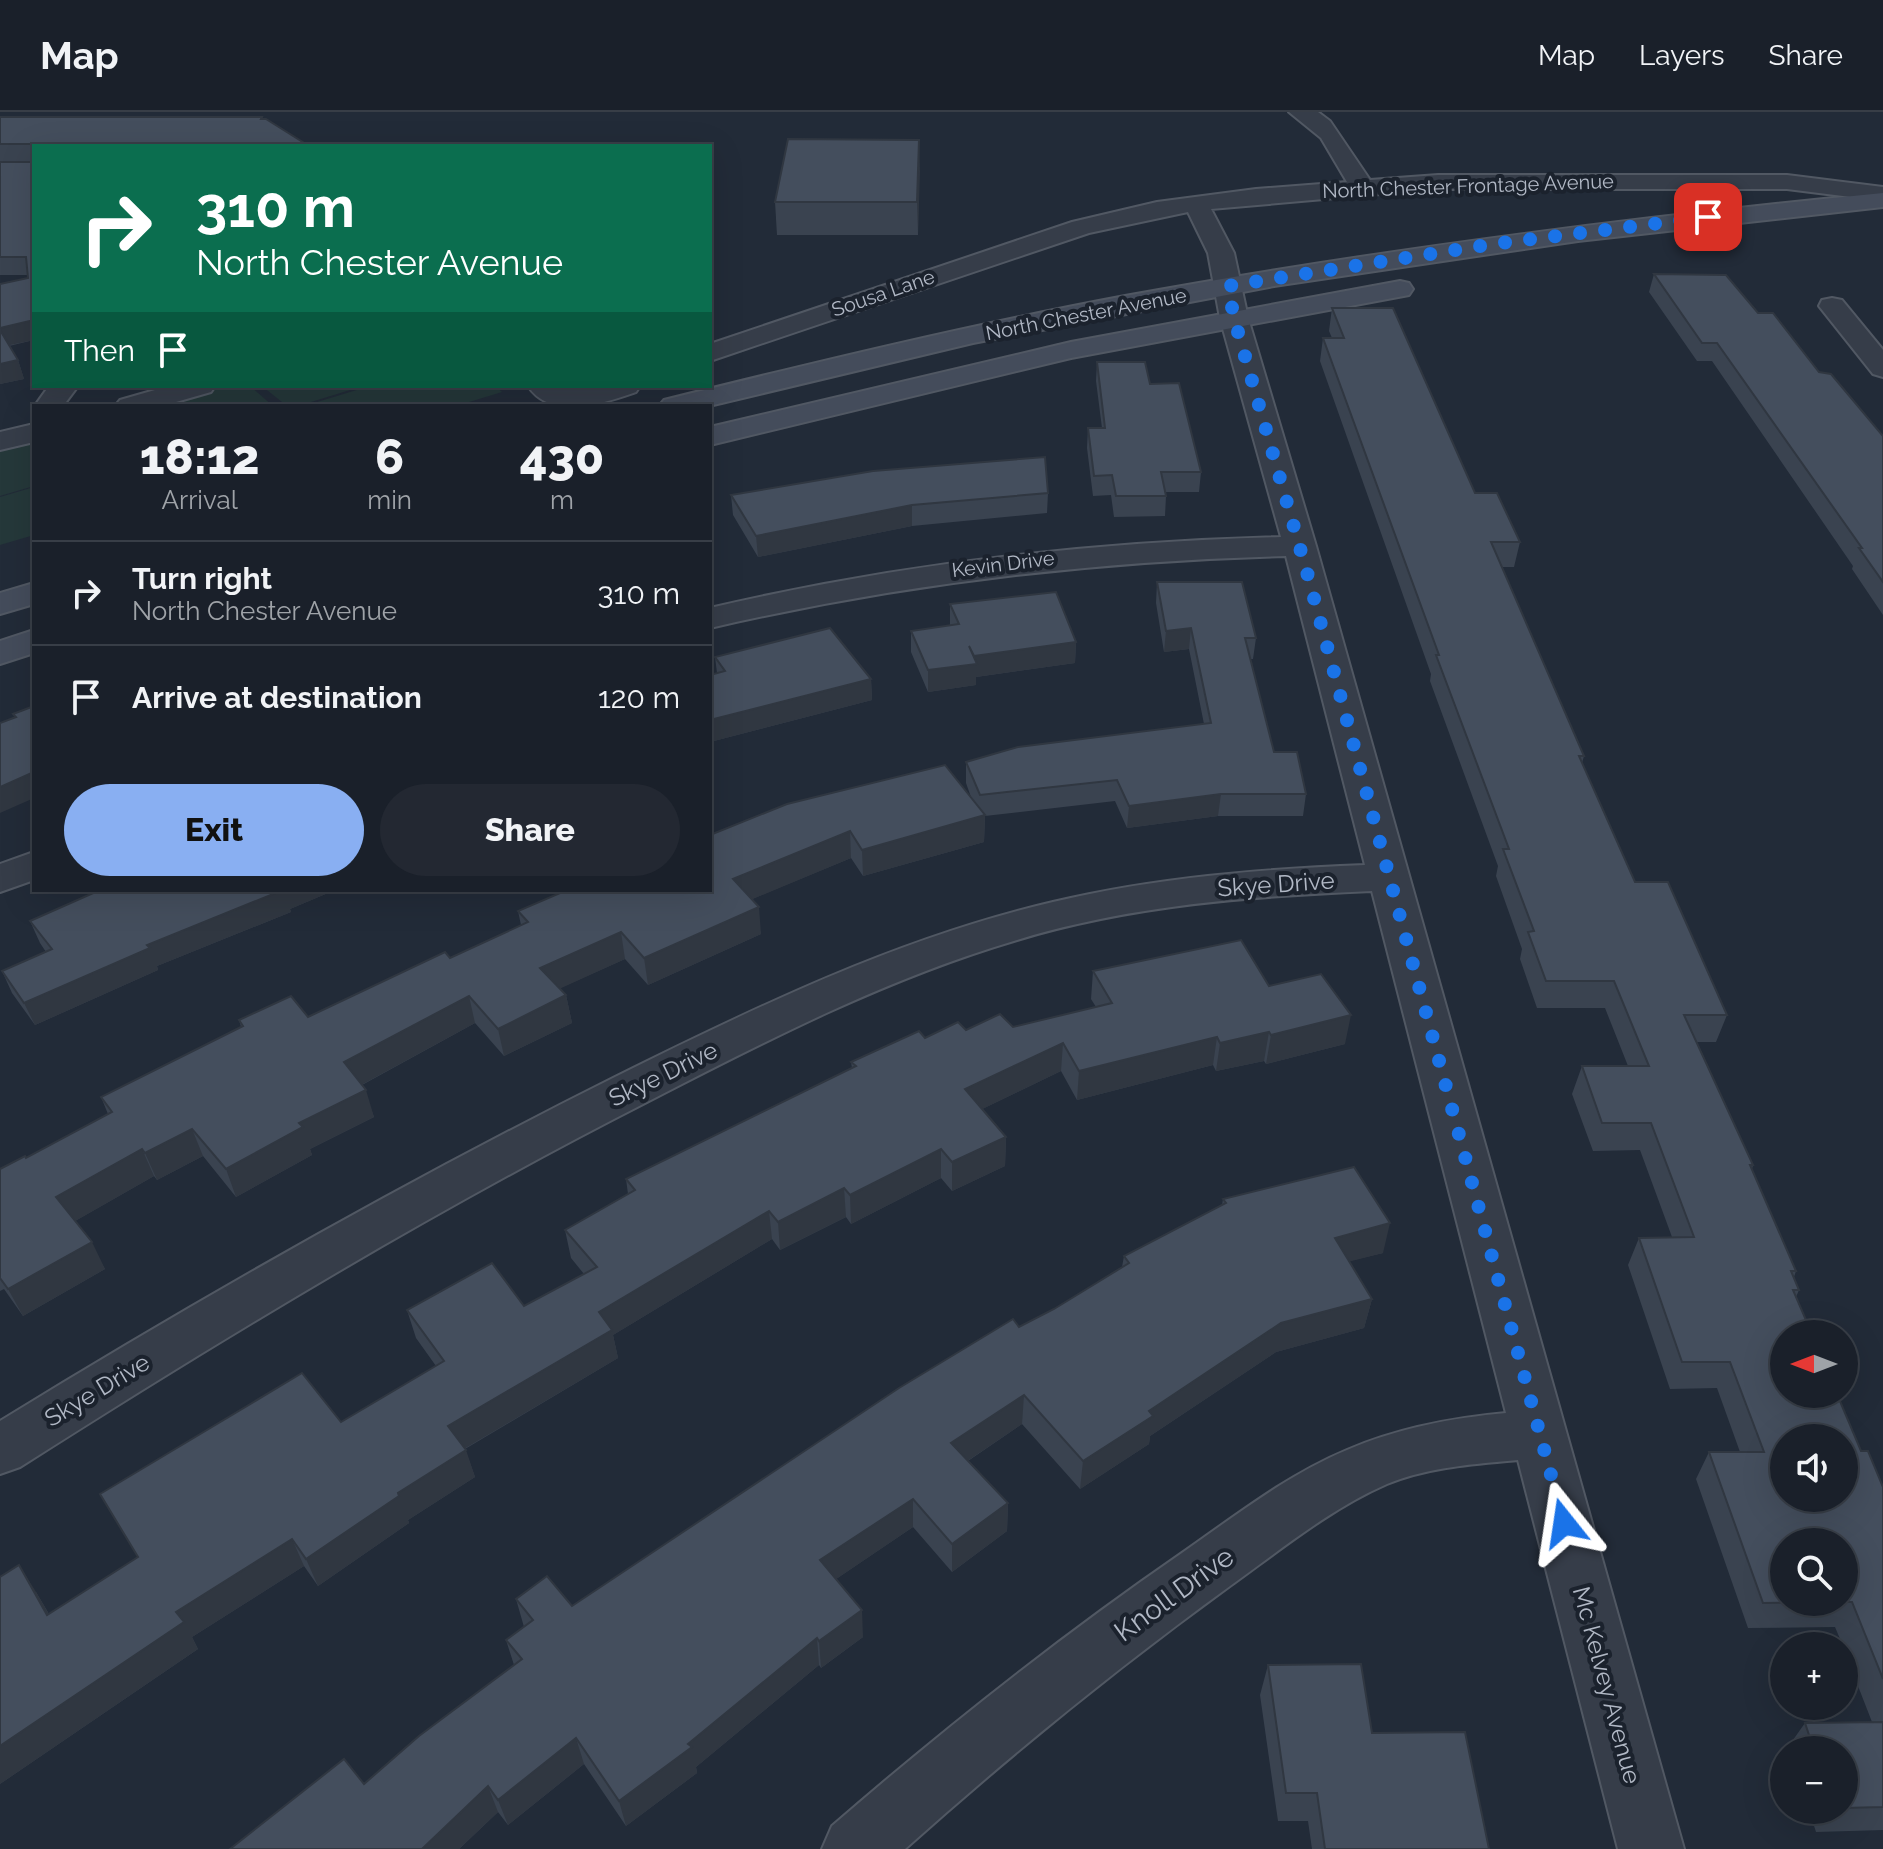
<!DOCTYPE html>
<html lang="en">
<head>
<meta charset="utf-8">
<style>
  body { margin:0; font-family:Raleway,sans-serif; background:#232832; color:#f1f3f6; height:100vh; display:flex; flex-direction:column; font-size:30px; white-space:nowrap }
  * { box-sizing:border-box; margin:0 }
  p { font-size:26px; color:#9fa3a8 }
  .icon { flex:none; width:44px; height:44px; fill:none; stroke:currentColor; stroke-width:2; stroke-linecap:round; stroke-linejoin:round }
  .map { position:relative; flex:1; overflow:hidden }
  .side { position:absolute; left:32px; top:292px; width:680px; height:488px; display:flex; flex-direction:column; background:#1a202a; border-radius:0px; box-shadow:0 8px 32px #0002,0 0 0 2px #383e47 }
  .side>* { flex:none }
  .hud { position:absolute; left:32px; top:32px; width:680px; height:244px; border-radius:0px; box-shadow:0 8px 32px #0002,0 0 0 2px #383e47; background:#0b6e4f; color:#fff; overflow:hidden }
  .needle { width:52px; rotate:270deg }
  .tools { position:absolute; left:1770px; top:1208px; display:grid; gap:16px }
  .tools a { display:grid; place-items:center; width:88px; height:88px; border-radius:50%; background:#1a202a; box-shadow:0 8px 32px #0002,0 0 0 2px #383e47; font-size:40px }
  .pin { position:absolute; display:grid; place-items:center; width:68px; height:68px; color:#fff; margin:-34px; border-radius:16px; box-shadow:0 4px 12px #0006 }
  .me { position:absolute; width:88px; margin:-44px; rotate:345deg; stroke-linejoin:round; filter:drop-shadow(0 0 6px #0008) }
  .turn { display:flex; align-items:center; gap:28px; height:168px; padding:0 32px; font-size:36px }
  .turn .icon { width:104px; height:104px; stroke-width:2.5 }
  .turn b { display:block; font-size:56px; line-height:68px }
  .then { display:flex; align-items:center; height:76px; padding:0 32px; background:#0003; gap:16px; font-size:30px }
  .eta { display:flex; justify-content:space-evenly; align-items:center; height:136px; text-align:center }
  .eta b { font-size:48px; font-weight:800; line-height:56px }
  .primary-button { display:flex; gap:16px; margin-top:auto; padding:16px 32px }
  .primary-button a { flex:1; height:92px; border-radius:48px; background:#89aff2; color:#111; font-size:32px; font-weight:800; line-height:92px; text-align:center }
  .primary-button a+a { background:#232832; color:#f1f3f6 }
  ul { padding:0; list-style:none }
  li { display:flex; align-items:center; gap:24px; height:104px; padding:0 32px; border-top:2px solid #383e47 }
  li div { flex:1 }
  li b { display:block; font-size:30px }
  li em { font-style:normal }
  header { display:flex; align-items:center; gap:48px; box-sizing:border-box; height:112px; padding:0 40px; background:#1a202a; border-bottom:2px solid #383e47 }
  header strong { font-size:38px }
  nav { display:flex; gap:44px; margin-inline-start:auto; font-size:28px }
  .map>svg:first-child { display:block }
  .green { fill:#25383a }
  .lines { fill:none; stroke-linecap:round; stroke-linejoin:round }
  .street-casing { stroke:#515863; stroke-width:4 }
  .secondary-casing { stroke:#515863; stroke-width:4 }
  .street { fill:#363d49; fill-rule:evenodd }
  .secondary { fill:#444c5b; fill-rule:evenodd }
  .wall { fill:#3a4350 }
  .shaded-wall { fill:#303741 }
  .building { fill:#444e5d; stroke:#303741; stroke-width:2; fill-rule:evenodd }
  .route { stroke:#1a73e8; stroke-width:14; stroke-dasharray:0 25.2 }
  .labels { text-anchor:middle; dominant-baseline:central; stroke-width:8; stroke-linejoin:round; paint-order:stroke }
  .far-street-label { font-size:20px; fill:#b1b8c5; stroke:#1b222d }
  .street-label { font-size:24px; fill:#b1b8c5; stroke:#1b222d }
  .near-street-label { font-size:28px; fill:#b1b8c5; stroke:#1b222d }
</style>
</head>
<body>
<header>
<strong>Map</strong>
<nav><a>Map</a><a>Layers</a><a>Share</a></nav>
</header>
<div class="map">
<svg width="1883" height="1737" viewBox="0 0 1883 1737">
  <rect width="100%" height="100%" fill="#222b38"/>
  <g class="green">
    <path d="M216,274H250L273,294H146Z"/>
    <path d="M262,274H363L298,294H287Z"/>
    <path d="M370,274H495L502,280L456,294H304Z"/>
    <path d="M34,327V374L0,384V337Z"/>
    <path d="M34,375V423L0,433V385Z"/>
  </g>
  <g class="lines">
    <g class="street-casing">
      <g id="street">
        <path d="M1289,0H1318L1330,9L1370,68L1438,63H1787L1883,75V89L1787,77H1438L1211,97L1234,141L1248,206L1316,434L1684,1737H1618L1518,1348C1475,1352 1428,1355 1387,1372C1330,1397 1280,1438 1230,1474C1117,1556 1009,1644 905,1737H822L832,1714C944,1617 1060,1525 1182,1441C1235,1404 1287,1363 1347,1338C1398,1316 1451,1306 1506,1301L1372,779C1253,784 1132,793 1017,828C888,866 767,928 647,990C431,1100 224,1225 20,1355L0,1362V1309C200,1186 405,1070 615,965C756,895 899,826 1053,790C1155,766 1260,757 1365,753L1286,444C1091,449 900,472 710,516V496C898,452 1088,430 1281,425L1220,206L1208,141L1188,100L1089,121L710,249V232L1072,110L1157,90L1256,77L1347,70L1321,26Z"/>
        <path d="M1832,186L1842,188L1883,238V265L1873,262L1819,194L1822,188Z"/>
        <path d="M49,274H78L63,294L34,295Z"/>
        <path d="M169,274H215L211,280L162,294H115L120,288Z"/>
        <path d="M528,274H561L573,278L597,274H640L636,280C604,291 552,310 528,274Z"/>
        <path d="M34,312V330L0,338V320Z"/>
        <path d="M34,740V768L0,780V752Z"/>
      </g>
    </g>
    <g class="secondary-casing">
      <g id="secondary">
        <path d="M1883,81V95L1578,129L1274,174L973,231L709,294H659L664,288C817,250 970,213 1125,184C1376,138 1629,106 1883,81Z"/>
        <path d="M1400,169L1409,171L1413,177L1409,183L1071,246L710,333V315L1071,230Z"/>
        <path d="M34,471V492L0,502V481Z"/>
        <path d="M34,518V541L0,552V529Z"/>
      </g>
    </g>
    <use href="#street" class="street"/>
    <use href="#secondary" class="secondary"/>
  </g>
  <g class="wall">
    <path d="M0,5L34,34V228L9,234L18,248L24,267L0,272V172L28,166V163H0V50H31V49H0Z"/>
    <path d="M919,28L918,123H777L775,90Z"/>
    <path d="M1654,162L1758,201L1819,260L1883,324V503L1852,457L1853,454L1712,249H1697L1649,180Z"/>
    <path d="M1332,196L1475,381L1520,430L1514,455H1502L1584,644L1582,651L1635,770L1727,903L1716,930H1697L1753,1053L1752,1057L1796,1159L1794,1165L1799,1178L1796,1185L1861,1339L1883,1375V1718L1816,1720L1809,1698H1844V1638H1789L1788,1635L1805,1611L1872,1610L1844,1538V1534H1843L1835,1515L1748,1516L1696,1367L1709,1340H1740L1717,1276L1670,1277L1628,1153L1639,1126L1672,1125L1640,1038L1593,1039L1572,982L1582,954H1628L1605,896H1537L1520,847L1522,837L1496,764L1498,754L1430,569L1431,562L1320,249L1323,226H1332L1329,219Z"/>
    <path d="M1097,250L1150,272L1201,360L1199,380H1166V384L1165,404L1114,405L1111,383L1093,384L1087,336L1088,316H1102L1096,269Z"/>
    <path d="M1048,381L1047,401L912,414L758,445L733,403L731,383Z"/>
    <path d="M1157,470L1256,526L1253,547H1250L1274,640L1306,682L1303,704H1218L1127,716L1115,689L985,704L984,730L863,764L851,746L752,787L761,822L648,873L625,847L560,876L566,883L572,911L504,944L475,911L362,973L374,1005L310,1037L312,1043L236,1085L203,1044L157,1068L154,1064L75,1109L105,1157L23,1204L4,1177L0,1179V1057L26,1046L108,1002L101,985L241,915L239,908L308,905L450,846L521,813L518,799L710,778V723L972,688L966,671V650L1204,612L1189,537L1164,540L1156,491Z"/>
    <path d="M950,492L1076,530L1075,551L976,565V573L928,580L911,540V519L950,514Z"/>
    <path d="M715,545L871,567L872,588L710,630V563L717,561Z"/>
    <path d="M100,778H335L290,797L291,800L157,854L158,858L35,913L12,881L2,859L46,840L40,831L30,809Z"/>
    <path d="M1093,859L1269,874L1345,932L1266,952L1264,949L1216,959L1213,953L1077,988L1061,959L982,997L1006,1025L1005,1054L952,1079L941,1066L851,1112L846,1105L780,1138L772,1127L613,1223L618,1246L465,1337L475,1365L408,1408L409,1411L318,1474L304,1454L192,1525L198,1537L0,1672L36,1480L49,1502L137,1446L341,1310L436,1254L416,1226L407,1198L524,1194L584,1162L571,1146L565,1118L628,1082L626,1067L852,956L851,950L925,926L966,918L1013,915L1096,895L1091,887Z"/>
    <path d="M1223,1087L1383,1141L1349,1149L1372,1187L1364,1216L1276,1240L1150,1324L1149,1332L1080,1377L1022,1312L968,1349L1008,1391L1007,1419L952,1460L913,1415L836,1467L863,1525L821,1556L819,1553L696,1655L697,1661L626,1714L584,1652L508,1713L498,1700L459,1737H230L364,1672L514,1553L506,1528L524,1515L516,1487L572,1494L1019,1215L1054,1197L1122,1155L1124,1144L1222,1093Z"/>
    <path d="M1268,1553L1372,1621L1489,1737H1312L1308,1709H1278L1260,1583Z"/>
  </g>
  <g class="shaded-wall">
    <path d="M919,28L920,59L918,123L917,90Z"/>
    <path d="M34,208V228L5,234L0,216Z"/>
    <path d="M18,248L24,267L0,272V252Z"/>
    <path d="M912,393V414L758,445L756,424Z"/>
    <path d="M1191,516L1189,537L1164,540L1166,519Z"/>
    <path d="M1076,530L1075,551L976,565V573L928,580V558L974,544Z"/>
    <path d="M871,567L872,588L710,630V608Z"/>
    <path d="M34,660V686L0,701V675Z"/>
    <path d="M1221,682L1218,704L1127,716L1129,694Z"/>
    <path d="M985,703L984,730L863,764L862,738Z"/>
    <path d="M850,719L851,746L736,794L733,767Z"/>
    <path d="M283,778H335L290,797L291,800L157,854L158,858L35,913L24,891L147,833Z"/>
    <path d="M759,795L761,822L648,873L644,846Z"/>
    <path d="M621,820L625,847L546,883L540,856Z"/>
    <path d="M566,883L572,911L504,944L498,917Z"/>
    <path d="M469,884L475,911L352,978L344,950Z"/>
    <path d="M1351,903L1345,932L1266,952L1271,923Z"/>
    <path d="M1269,920L1264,949L1216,959L1220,931Z"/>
    <path d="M1217,925L1213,953L1077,988L1079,959Z"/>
    <path d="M1063,931L1061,959L964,1006L965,977Z"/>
    <path d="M366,978L374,1005L310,1037L312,1043L236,1085L226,1057L299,1011Z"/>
    <path d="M192,1017L203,1044L157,1068L145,1041Z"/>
    <path d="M1006,1025L1005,1054L952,1079V1050Z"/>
    <path d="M142,1037L154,1064L70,1112L56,1085Z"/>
    <path d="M941,1037V1066L851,1112L850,1083Z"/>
    <path d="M844,1076L846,1105L780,1138L778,1110Z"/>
    <path d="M769,1099L772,1127L613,1223L618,1246L457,1341L448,1314L599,1200Z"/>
    <path d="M1390,1111L1383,1141L1328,1155L1335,1126Z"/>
    <path d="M92,1130L105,1157L23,1204L8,1177Z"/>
    <path d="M1372,1187L1364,1216L1276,1240L1150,1324L1149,1332L1080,1377L1083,1349L1149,1299L1281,1211Z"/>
    <path d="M1024,1283L1022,1312L951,1360V1331Z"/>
    <path d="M466,1338L475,1365L408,1408L409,1411L318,1474L306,1447L398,1381Z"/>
    <path d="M913,1387V1415L823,1476L820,1448Z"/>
    <path d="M1008,1391L1007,1419L952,1460V1432Z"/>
    <path d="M292,1427L304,1454L192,1525L198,1537L0,1672V1634L176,1500Z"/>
    <path d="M19,1453L36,1480L65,1530L47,1503Z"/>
    <path d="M862,1498L863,1525L821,1556L819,1529Z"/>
    <path d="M817,1526L819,1553L696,1655L697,1661L626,1714L619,1689Z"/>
    <path d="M576,1626L584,1652L508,1713L498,1688Z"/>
    <path d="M488,1674L498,1700L459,1737H422Z"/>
  </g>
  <g class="building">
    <path d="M0,5H262L261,7H266L309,34H34V208L0,216V172L28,166L26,145H0V50H31V32H0Z"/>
    <path d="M788,27L919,28L917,90H775Z"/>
    <path d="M1654,162L1726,163L1758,201H1773L1819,260L1831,262L1883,324V470L1859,436H1862L1717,231H1702Z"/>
    <path d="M1332,196H1393L1475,381H1497L1520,430H1491L1584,644H1579L1635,770H1668L1727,903H1684L1753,1053H1750L1796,1159H1791L1799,1178H1793L1812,1222H1784V1282H1837L1861,1339H1868L1883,1375V1567L1852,1490H1844V1430H1784V1490H1837L1763,1491L1709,1340H1764L1730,1250H1682L1639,1126L1694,1125L1651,1011H1602L1582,954H1649L1614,869H1546L1528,820L1534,819L1503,737H1509L1436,543H1439L1323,226H1344ZM1784,1326H1844V1386H1784Z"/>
    <path d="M0,218L18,248L0,252Z"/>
    <path d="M1097,250H1145L1150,272L1179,271L1201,360H1161L1166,384H1116L1112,363L1094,364L1088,316H1105Z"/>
    <path d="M1045,345L1048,381L912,393L756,424L731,383L873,359Z"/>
    <path d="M1157,470H1242L1256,526H1245L1274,640H1297L1306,682H1221L1129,694L1117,668L980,683L966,650L1018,635L1211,611L1191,516L1166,519Z"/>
    <path d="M1056,480L1076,530L974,544L969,534L977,552L928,558L911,519L959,512L950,492Z"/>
    <path d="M830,516L871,567L710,608V563L725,559L715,545Z"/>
    <path d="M34,594V660L0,675V611L16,605L13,602Z"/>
    <path d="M945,653L985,703L862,738L850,719L733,767L759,795L644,846L621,820L540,856L566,883L498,917L469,884L344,950L366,978L299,1011L303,1015L226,1057L192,1017L145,1041L142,1037L56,1085L92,1130L8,1177L0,1166V1057L25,1044L26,1046L112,1000L101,985L243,914L239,908L291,884L308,905L445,840L450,846L528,810L518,799L567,778H710V723L787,692Z"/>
    <path d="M100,778H283L147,833L150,836L24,891L2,859L52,837L30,809Z"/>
    <path d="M1241,828L1269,874L1321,862L1351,903L1271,923L1269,920L1220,931L1217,925L1079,959L1063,931L965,977L1006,1025L952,1050L941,1037L850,1083L844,1076L778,1110L769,1099L599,1200L612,1218L448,1314L466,1338L398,1381L399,1384L306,1447L292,1427L176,1500L184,1510L0,1634V1465L19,1453L47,1503L138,1445L100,1382L302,1261L341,1310L444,1249L407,1198L492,1151L524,1194L597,1155L565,1118L635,1078L626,1067L856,954L851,950L919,919L925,926L958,910L966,918L1000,902L1013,915L1112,891L1093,859Z"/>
    <path d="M1354,1055L1390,1111L1335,1126L1372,1187L1281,1211L1149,1299L1153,1304L1083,1349L1024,1283L951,1331L1008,1391L952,1432L913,1387L820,1448L862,1498L819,1529L817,1526L688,1632L692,1635L619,1689L576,1626L498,1688L488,1674L422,1737H230L344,1647L364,1672L419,1624L522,1547L506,1528L533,1508L516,1487L547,1464L572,1494L899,1276L1013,1207L1019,1215L1054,1197L1129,1151L1124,1144L1226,1091L1223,1087Z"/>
    <path d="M1361,1552L1372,1621L1465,1620L1489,1737H1325L1317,1681H1286L1268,1553Z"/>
    <path d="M1883,1610V1695L1844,1696V1638H1814L1805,1611Z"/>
  </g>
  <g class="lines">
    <path class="route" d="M1564,1411L1308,464L1234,206L1228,174L1493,132L1708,105"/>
  </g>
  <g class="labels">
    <g class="far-street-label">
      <text transform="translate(1468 74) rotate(-2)">North Chester Frontage Avenue</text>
      <text transform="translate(883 181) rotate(-19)">Sousa Lane</text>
      <text transform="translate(1086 202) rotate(-11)">North Chester Avenue</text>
      <text transform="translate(1003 452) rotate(-7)">Kevin Drive</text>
    </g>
    <g class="street-label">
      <text transform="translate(1276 772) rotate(-4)">Skye Drive</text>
      <text transform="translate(663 962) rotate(-26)">Skye Drive</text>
      <text transform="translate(97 1278) rotate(-31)">Skye Drive</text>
      <text transform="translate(1607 1573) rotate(75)">Mc Kelvey Avenue</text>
    </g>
    <g class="near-street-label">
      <text transform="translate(1174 1482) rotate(-36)">Knoll Drive</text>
    </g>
  </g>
</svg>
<div class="tools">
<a><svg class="needle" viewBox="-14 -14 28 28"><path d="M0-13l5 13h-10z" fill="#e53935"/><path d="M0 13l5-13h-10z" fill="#9fa3a8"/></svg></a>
<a><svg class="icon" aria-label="sound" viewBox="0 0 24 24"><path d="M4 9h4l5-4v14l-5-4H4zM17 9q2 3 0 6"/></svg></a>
<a><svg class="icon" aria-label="search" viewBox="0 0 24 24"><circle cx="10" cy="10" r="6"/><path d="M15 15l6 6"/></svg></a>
<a>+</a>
<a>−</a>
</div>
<div class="pin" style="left:1708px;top:105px;background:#d93025"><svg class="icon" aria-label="arrive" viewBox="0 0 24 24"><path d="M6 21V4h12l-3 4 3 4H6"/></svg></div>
<svg class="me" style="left:1564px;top:1411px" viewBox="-20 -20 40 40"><path d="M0-17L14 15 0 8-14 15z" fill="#1a73e8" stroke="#fff" stroke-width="4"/></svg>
<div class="hud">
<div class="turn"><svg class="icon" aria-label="right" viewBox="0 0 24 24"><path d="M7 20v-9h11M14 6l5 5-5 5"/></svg><div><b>310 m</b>North Chester Avenue</div></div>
<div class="then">Then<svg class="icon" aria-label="arrive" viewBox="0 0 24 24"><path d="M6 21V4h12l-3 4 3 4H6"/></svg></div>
</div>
<section class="side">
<div class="eta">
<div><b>18:12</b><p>Arrival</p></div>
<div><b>6</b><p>min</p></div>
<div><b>430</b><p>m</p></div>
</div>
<ul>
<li><svg class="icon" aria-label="right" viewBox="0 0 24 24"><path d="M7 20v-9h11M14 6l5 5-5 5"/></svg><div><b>Turn right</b><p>North Chester Avenue</p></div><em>310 m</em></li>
<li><svg class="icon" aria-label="arrive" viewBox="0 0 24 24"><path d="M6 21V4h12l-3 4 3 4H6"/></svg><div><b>Arrive at destination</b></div><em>120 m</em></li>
</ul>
<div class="primary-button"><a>Exit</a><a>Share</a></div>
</section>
</div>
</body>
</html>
